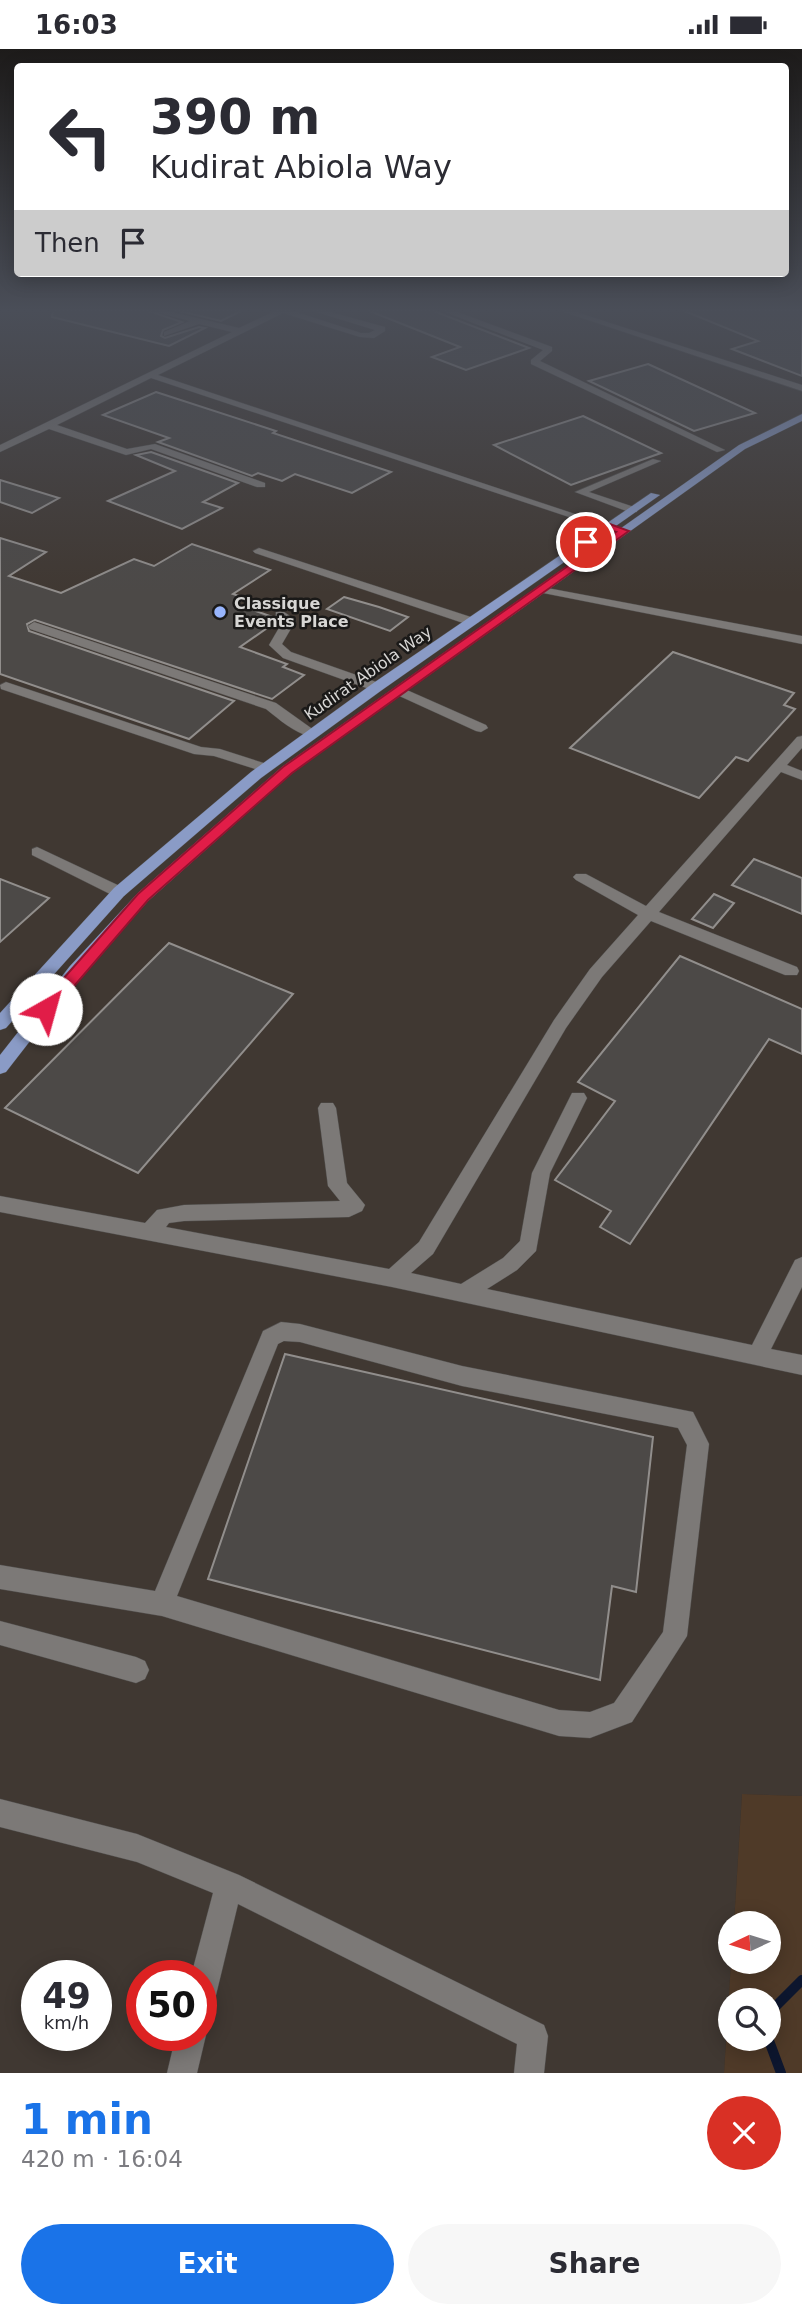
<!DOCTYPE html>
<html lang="en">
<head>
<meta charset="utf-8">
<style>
  body { margin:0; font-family:"DejaVu Sans",sans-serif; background:#f7f7f7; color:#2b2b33; height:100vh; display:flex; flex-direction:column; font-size:26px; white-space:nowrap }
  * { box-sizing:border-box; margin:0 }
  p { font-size:23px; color:#7c7c81 }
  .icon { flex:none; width:38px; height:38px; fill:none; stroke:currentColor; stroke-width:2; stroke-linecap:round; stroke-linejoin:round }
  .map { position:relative; height:2024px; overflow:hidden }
  .details { display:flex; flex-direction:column; background:#fff; flex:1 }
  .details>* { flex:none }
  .guide { position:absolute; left:14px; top:14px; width:775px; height:214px; border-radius:7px; box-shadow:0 4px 18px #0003; background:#fff; color:#2b2b33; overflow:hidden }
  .needle { width:46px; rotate:266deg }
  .fabs { position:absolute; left:718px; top:1862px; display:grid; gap:14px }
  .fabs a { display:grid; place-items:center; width:63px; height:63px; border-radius:50%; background:#fff; box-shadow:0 4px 18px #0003; font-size:35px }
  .speed { position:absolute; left:21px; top:1911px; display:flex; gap:14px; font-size:35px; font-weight:700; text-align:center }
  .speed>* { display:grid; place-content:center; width:91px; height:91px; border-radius:50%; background:#fff; box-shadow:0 4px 18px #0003; line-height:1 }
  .speed small { font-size:18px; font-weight:400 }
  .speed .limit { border:10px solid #d22; background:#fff; color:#111 }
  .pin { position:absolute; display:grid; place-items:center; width:60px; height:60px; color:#fff; margin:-30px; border:4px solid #fff; border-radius:50%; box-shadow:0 2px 7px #0007 }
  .me { position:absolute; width:77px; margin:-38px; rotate:38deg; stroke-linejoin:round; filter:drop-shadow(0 0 5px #0008) }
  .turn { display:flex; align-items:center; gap:24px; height:147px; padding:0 21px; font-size:32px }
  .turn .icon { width:91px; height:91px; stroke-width:2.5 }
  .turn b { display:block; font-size:49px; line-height:60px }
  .then { display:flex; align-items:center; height:66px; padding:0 21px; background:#0003; gap:14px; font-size:26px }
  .round { display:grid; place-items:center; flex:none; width:74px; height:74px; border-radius:37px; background:#f7f7f7 }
  .summary { display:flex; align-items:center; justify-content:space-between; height:119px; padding:0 21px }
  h1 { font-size:42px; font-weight:700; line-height:52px; color:#1a73e8 }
  .cta { display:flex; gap:14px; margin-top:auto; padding:14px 21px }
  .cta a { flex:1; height:80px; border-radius:42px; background:#1a73e8; color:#fff; font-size:28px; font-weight:700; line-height:80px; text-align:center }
  .cta a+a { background:#f7f7f7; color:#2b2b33 }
  .status { display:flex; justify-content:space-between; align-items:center; height:49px; padding:0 35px; background:#fff; direction:ltr }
  .status svg { height:19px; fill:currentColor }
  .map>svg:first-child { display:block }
  .built { fill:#403832; fill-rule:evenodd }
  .green { fill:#4f3a28; fill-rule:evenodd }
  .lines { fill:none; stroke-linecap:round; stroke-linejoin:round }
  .stream { stroke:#0d162e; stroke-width:10 }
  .building { fill:#4c4947; stroke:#918e8c; stroke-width:2 }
  .minor-casing { stroke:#504e4c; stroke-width:1 }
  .major-casing { stroke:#504e4c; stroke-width:1 }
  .minor { fill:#7c7977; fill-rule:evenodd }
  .major { fill:#8a9bc6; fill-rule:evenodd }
  .route { fill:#e11d48; stroke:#92132f; stroke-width:2 }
  .poi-dot { fill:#98b5fd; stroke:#1a1918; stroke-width:2.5 }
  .labels { text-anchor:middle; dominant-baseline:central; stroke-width:5; stroke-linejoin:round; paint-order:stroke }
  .far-poi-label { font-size:16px; font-weight:bold; fill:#d7d6d4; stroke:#1a1918; text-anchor:start }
  .far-street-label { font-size:16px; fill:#d7d6d4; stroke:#1a1918 }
</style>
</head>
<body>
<div class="status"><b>16:03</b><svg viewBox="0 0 49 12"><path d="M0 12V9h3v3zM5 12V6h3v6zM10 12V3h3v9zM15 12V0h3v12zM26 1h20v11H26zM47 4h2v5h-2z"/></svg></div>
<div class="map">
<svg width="802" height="2024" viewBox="0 0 802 2024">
  <rect width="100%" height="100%" fill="#34312f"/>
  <path class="built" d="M0,261H802V1747L742,1745L734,1874H730L731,1913L724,2024H0ZM37,1927H96V1986H37ZM142,1927H201V1986H142Z"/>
  <path class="green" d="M742,1745L802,1747V2024H724L731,1913H768V1874H734ZM730,1951H768V1990H730Z"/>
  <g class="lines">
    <g class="stream">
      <path d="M768,1965L802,1931"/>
      <path d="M768,1989L781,2024"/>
    </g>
  </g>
  <g class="building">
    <path d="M53,261H146L182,273L163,281L161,287L165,289L199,278L205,279L169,297L52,268Z"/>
    <path d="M175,261H243L221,272Z"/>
    <path d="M367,261H431L529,299L466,321L432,308L460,298Z"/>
    <path d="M682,261H802V327L732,300L758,292Z"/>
    <path d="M648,315L755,364L694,382L589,332Z"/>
    <path d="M156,343L276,382L273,384L391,423L352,444L295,425L282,432L258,424L252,427L158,393L169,389L103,366Z"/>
    <path d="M583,367L661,404L571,436L494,396Z"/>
    <path d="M151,403L238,434L203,453L222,459L182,480L108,452L175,422L136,406Z"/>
    <path d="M0,431L59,449L32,464L0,453Z"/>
    <path d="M0,489L46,503L9,527L61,544L134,510L154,517L192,495L270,521L233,545L245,549L236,555L273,568L277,572L240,598L287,615L283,618L304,626L272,650L35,571L27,575L29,582L234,652L189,690L0,625Z"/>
    <path d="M344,548L379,558L408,568L390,582L327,560Z"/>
    <path d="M673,603L794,644L784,656L795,660L748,712L736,708L699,749L570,699Z"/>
    <path d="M754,810L802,829V865L732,836Z"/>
    <path d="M0,830L49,849L0,893Z"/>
    <path d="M714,845L734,854L713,879L692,870Z"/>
    <path d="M169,894L293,945L138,1124L5,1059Z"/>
    <path d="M680,907L802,960V1005L769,990L630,1195L600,1178L611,1162L555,1131L615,1052L578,1033Z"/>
    <path d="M285,1305L653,1388L636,1543L612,1537L600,1631L208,1530Z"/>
  </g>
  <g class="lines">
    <g class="minor-casing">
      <g id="minor">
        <path d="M149,261H163L239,279L277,261H290L361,284H369L375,281L310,261H323L385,278V282L374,289L360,288L283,264L158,326L629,483L620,485L151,329L57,376L127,400L155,395L265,434V438H257L151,400L126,406L49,380L0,403V396L232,283L199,275L164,287V283L190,272Z"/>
        <path d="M440,261H452L552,298V302L540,312L725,401L717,403L531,315V311L543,301Z"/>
        <path d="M558,261H570L802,336V342Z"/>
        <path d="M653,410L661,412L589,443L637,459V463H629L575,443Z"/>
        <path d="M259,499L477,570L479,573L469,576L255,504L253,502Z"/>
        <path d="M542,538L802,587V595L538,543L536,541Z"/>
        <path d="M276,563H284L296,571L282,595L291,603L382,635V641H372L283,609L269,596L283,572L276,569Z"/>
        <path d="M34,573L276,654L318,684L311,688C293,683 280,671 266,660L30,580L28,577Z"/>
        <path d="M6,633L201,698L220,700L270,716L272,719L265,723L214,707L194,705L1,640L0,636Z"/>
        <path d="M400,638L486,676L488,679L481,683L476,682L395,645L394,642Z"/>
        <path d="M802,687V699L787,716L802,722V731L781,723L659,863L797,918L799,922L797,926H785L651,872L602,928L566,979L433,1205L411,1224L461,1235L503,1209L520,1192L532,1124L572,1044H584L587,1049L550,1124L536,1202L517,1221L487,1240L752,1296L795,1211L802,1208V1238L771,1300L802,1306V1326L392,1238L0,1163V1147L145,1174L157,1161L184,1156L340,1152L328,1137L318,1059L321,1054H333L336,1059L347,1134L365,1156L362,1162L349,1168L184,1172L169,1174L166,1178L389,1220L419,1193L554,971L590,920L638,866L576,831L573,828L576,825H586L646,857L797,688Z"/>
        <path d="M37,798L124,839L127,843L124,847H114L32,806V800Z"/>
        <path d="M281,1273L300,1275L462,1317L693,1363L709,1395L687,1587L632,1673L590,1689L559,1687L162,1567L0,1540V1516L155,1542L263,1282ZM284,1292L300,1293L462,1337L678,1379L687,1396L663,1583L614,1654L590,1663L559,1661L177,1547L278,1295Z"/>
        <path d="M0,1572L136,1608L145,1612L149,1621L145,1630L136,1634L0,1596Z"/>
        <path d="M0,1750L137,1785L239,1826L544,1976L548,1987L544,2024H514L517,1995L238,1855L216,1946L211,1956L201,1961V1927H191L213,1844L137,1813L0,1778Z"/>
        <path d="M201,1975L206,1986L197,2024H167L176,1986H201Z"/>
      </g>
    </g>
    <g class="major-casing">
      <g id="major">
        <path d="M802,365V372L745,400L292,724L148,852L82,925L6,1023L0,1025V1006L70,917L138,844L282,718L739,396Z"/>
        <path d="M651,444L660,446L382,641L261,729L124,847L6,979L0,981V964L114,839L251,723L372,635Z"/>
      </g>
    </g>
    <use href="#minor" class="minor"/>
    <use href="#major" class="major"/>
  </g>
  <linearGradient id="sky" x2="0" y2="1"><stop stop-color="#1d1b1a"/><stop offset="0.48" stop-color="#4a4e58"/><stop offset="1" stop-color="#4a4e58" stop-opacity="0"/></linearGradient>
  <rect width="802" height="544" fill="url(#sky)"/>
  <path class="route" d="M607,474L629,482L292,724L148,851L51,964H40V956L138,845L283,718L616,483L609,481L589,495H582V491Z"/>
  <circle class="poi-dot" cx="220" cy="563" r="7"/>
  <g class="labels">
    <g class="far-poi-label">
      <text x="234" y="554">Classique<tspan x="234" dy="18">Events Place</tspan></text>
    </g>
    <g class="far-street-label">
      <text transform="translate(368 624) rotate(-35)">Kudirat Abiola Way</text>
    </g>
  </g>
</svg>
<div class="fabs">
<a><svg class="needle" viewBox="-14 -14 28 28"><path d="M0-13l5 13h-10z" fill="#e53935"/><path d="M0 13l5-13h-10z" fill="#7c7c81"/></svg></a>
<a><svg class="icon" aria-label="search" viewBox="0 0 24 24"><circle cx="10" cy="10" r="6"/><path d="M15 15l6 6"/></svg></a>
</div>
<div class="speed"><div>49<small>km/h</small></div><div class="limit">50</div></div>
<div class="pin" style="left:586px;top:493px;background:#d93025"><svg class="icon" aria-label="arrive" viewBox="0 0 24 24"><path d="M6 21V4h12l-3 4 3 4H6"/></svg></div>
<svg class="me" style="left:46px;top:960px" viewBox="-20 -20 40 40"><circle r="19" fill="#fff"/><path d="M0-13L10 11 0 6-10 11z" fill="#e11d48"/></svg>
<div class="guide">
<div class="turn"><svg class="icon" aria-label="left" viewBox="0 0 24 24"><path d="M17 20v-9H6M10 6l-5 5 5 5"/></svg><div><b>390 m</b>Kudirat Abiola Way</div></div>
<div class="then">Then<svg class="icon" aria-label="arrive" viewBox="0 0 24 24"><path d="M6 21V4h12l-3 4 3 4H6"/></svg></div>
</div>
</div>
<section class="details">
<div class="summary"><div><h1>1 min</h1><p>420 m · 16:04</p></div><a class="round" style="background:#d93025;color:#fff"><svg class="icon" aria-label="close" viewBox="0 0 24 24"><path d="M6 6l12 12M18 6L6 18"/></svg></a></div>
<div class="cta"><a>Exit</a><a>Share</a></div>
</section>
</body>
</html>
